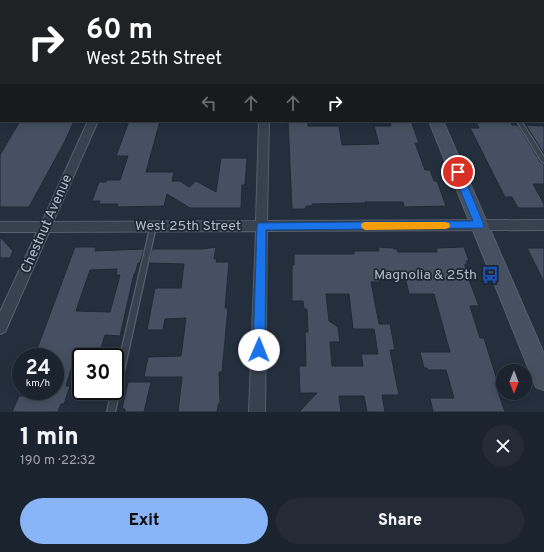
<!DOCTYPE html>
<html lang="en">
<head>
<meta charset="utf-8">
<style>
  body { margin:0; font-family:Overpass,sans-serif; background:#242b36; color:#f1f3f6; height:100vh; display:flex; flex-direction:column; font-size:15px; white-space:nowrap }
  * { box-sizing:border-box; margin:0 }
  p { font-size:13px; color:#a0a4aa }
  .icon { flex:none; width:22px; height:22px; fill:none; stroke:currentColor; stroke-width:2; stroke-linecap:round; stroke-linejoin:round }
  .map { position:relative; height:412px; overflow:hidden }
  .drawer { display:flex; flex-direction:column; background:#1b232e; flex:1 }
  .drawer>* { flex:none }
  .banner { position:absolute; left:0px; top:0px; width:544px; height:122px; box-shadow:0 2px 10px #0003,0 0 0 1px #39404a; background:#202124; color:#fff; overflow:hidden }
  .needle { width:26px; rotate:180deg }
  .tools { position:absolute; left:496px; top:364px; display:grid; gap:8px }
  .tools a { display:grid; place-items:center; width:36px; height:36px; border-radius:50%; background:#1b232e; box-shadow:0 2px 10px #0003,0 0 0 1px #39404a; font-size:20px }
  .speed { position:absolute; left:12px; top:348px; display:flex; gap:8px; font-size:20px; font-weight:700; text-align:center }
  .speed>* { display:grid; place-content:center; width:52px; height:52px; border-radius:50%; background:#1b232e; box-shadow:0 2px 10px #0003,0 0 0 1px #39404a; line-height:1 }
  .speed small { font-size:10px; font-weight:400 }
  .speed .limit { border:2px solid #111; border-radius:6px; background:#fff; color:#111 }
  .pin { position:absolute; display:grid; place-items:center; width:34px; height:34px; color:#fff; margin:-17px; border:2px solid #fff; border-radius:50%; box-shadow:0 1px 4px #0007 }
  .me { position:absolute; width:44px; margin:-22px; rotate:1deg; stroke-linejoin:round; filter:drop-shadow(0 0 3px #0008) }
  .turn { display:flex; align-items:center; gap:14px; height:84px; padding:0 20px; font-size:18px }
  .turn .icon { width:52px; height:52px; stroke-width:2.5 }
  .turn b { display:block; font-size:28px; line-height:34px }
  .lanes { display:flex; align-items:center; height:38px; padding:0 20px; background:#0003; justify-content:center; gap:20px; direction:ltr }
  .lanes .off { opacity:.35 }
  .round { display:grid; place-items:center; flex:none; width:42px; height:42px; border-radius:21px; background:#242b36 }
  .summary { display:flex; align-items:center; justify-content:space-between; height:68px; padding:0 20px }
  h1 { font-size:24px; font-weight:800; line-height:30px }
  .cta { display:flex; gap:8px; margin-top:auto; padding:8px 20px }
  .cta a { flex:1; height:46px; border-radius:24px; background:#8ab4f8; color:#111; font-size:16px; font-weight:800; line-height:46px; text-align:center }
  .cta a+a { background:#242b36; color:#f1f3f6 }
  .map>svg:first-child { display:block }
  .building { fill:#455162; stroke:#1f2835; fill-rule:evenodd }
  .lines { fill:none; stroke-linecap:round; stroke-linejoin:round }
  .lane-casing { stroke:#565f6c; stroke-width:2.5 }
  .street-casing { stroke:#565f6c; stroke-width:2 }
  .secondary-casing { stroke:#565f6c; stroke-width:2 }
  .lane { fill:#38414e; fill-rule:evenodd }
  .street { fill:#38414e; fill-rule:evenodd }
  .secondary { fill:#465061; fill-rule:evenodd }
  .route { fill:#1a73e8; stroke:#114b97 }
  .slow { fill:#f59e0b }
  .labels { text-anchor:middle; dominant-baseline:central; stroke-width:3.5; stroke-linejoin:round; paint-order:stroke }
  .street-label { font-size:14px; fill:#b4bcc9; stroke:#1d2633 }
  .poi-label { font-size:14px; fill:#b4bcc9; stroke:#1d2633; text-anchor:end }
</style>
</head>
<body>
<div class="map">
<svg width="544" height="412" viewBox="0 0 544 412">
  <rect width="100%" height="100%" fill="#242f3e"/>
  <g class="building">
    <path d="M20,121H74L65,141L29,207H0V155Z"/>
    <path d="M129,121H160L146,172H174L172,181H180L189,187L196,181L216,192L221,158H247L245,185H242L241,208H190L167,194L164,206L117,207L118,204H99L100,201H92L99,182H106L107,180H120L128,156H116Z"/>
    <path d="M288,121H308V126H339L342,145L379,144L374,126H391L390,121H411L419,143H415L425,170H430L434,181H437L446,206L404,207L403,202H365L366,203L312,204V206H306V209H292Z"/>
    <path d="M476,121H510L512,125H518L541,163L544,164V184H533L544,204V208H518L512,197H505L470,128H479Z"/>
    <path d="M526,125L544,126V154Z"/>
    <path d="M0,237L13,251L10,258H0Z"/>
    <path d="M75,247H96L95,251L144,249L140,263H138L135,274H134L120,336L105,335L98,357H81V363H73L66,386H70L64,404H61L58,412H12L19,396H24L25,391H55V357H34ZM117,269L116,275H120L110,312L76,311L90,270Z"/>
    <path d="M216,247L214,259H217L216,262H229L225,308H228L222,372H219L220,402L218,405L217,412H178L182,377H144L148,357L181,356L186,318L165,319L163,330H147L155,288H181L184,264L149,263L152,249H202Z"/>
    <path d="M378,247L393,248L394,249H397L398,252H437L436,248L464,247L469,261H466L468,264H465L466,272L479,306H470L480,338H484L498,383H495L505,412H433L430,398H454L446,370H428L427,368H424L420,352H450L434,294H409L404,272H379L380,282H371L379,324H390L395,350H390L399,395H382L385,412H367L364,396H339L341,412H299L317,393H300L299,366H306L305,332H308L307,309H304L303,301H292V265H294V254H354V251H379ZM326,294H349L353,329H374L378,354H361L363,366H332L330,342H340L338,327L329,321Z"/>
    <path d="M527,248H544V282Z"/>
    <path d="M128,382H151L144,412H125V409H122Z"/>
  </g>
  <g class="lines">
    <g class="lane-casing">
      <g id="lane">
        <rect x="88" y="0" width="4" height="1"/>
        <rect x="208" y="0" width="4" height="1"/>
        <rect x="325" y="0" width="4" height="1"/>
        <path d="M517,121H521L544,157V163L542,162Z"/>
        <path d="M151,224H155L156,226L115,412H107L112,391H115V378Z"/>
      </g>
    </g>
    <g class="street-casing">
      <g id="street">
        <rect x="263" y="0" width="6" height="1"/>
        <rect x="0" y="14" width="1" height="4"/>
        <rect x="543" y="14" width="1" height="4"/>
        <path d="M0,32H1L0,37Z"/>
        <path d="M88,121H98L53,222L256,221L259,121H269L267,221L544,220V230L267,231L265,412H249L256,231L49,232L5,332L0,334V312L37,232H0V222H42Z"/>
      </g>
    </g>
    <g class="secondary-casing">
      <g id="secondary">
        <rect x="381" y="0" width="10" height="1"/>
        <path d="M497,0H507L508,1H498Z"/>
        <rect x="543" y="46" width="1" height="7"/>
        <path d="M429,121H443L544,354V390L536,387Z"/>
      </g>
    </g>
    <use href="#lane" class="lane"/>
    <use href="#street" class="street"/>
    <use href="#secondary" class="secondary"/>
  </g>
  <path class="route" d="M458,169L462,172L484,225L483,228L266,230L265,350L263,354L259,356L255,354L253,350L257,226L258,223L473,221L453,172Z"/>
  <path class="slow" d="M365,222H445L449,223L450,226L449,228L445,229L365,230L362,228L361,226L362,223Z"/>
  <defs>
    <g id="bus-bare" transform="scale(1.38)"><path d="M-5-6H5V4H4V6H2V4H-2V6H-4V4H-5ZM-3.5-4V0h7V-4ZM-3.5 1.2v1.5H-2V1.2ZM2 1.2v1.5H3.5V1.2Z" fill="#1a4fb4" stroke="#1d2633" stroke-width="2.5" paint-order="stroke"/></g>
  </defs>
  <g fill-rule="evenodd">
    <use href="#bus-bare" x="490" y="275"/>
  </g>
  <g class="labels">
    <g class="street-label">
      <text transform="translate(47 224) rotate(-66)">Chestnut Avenue</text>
      <text x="188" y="226">West 25th Street</text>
    </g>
    <g class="poi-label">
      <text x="477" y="275">Magnolia &amp; 25th</text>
    </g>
  </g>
</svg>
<div class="tools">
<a><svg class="needle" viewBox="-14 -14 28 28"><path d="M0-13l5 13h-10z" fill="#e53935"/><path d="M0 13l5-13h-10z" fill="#a0a4aa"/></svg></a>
</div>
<div class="speed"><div>24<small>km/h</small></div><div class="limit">30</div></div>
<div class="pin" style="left:458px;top:172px;background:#d93025"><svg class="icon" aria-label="arrive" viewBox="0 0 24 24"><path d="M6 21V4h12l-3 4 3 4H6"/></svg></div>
<svg class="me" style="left:259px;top:350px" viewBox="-20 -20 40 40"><circle r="19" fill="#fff"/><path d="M0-13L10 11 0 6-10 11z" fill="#1a73e8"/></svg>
<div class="banner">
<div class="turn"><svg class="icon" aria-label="right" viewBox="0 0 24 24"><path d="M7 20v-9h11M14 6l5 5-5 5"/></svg><div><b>60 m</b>West 25th Street</div></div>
<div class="lanes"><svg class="icon off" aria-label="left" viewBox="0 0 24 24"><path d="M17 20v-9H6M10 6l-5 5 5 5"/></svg><svg class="icon off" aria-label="ahead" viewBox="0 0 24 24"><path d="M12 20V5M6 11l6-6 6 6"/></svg><svg class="icon off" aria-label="ahead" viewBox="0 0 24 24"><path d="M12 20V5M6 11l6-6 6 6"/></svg><svg class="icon" aria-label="right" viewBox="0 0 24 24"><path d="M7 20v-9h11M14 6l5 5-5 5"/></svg></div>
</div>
</div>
<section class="drawer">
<div class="summary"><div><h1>1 min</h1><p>190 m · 22:32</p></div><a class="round"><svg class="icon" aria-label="close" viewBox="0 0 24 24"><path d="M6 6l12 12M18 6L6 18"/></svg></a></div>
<div class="cta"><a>Exit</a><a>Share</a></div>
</section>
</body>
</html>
